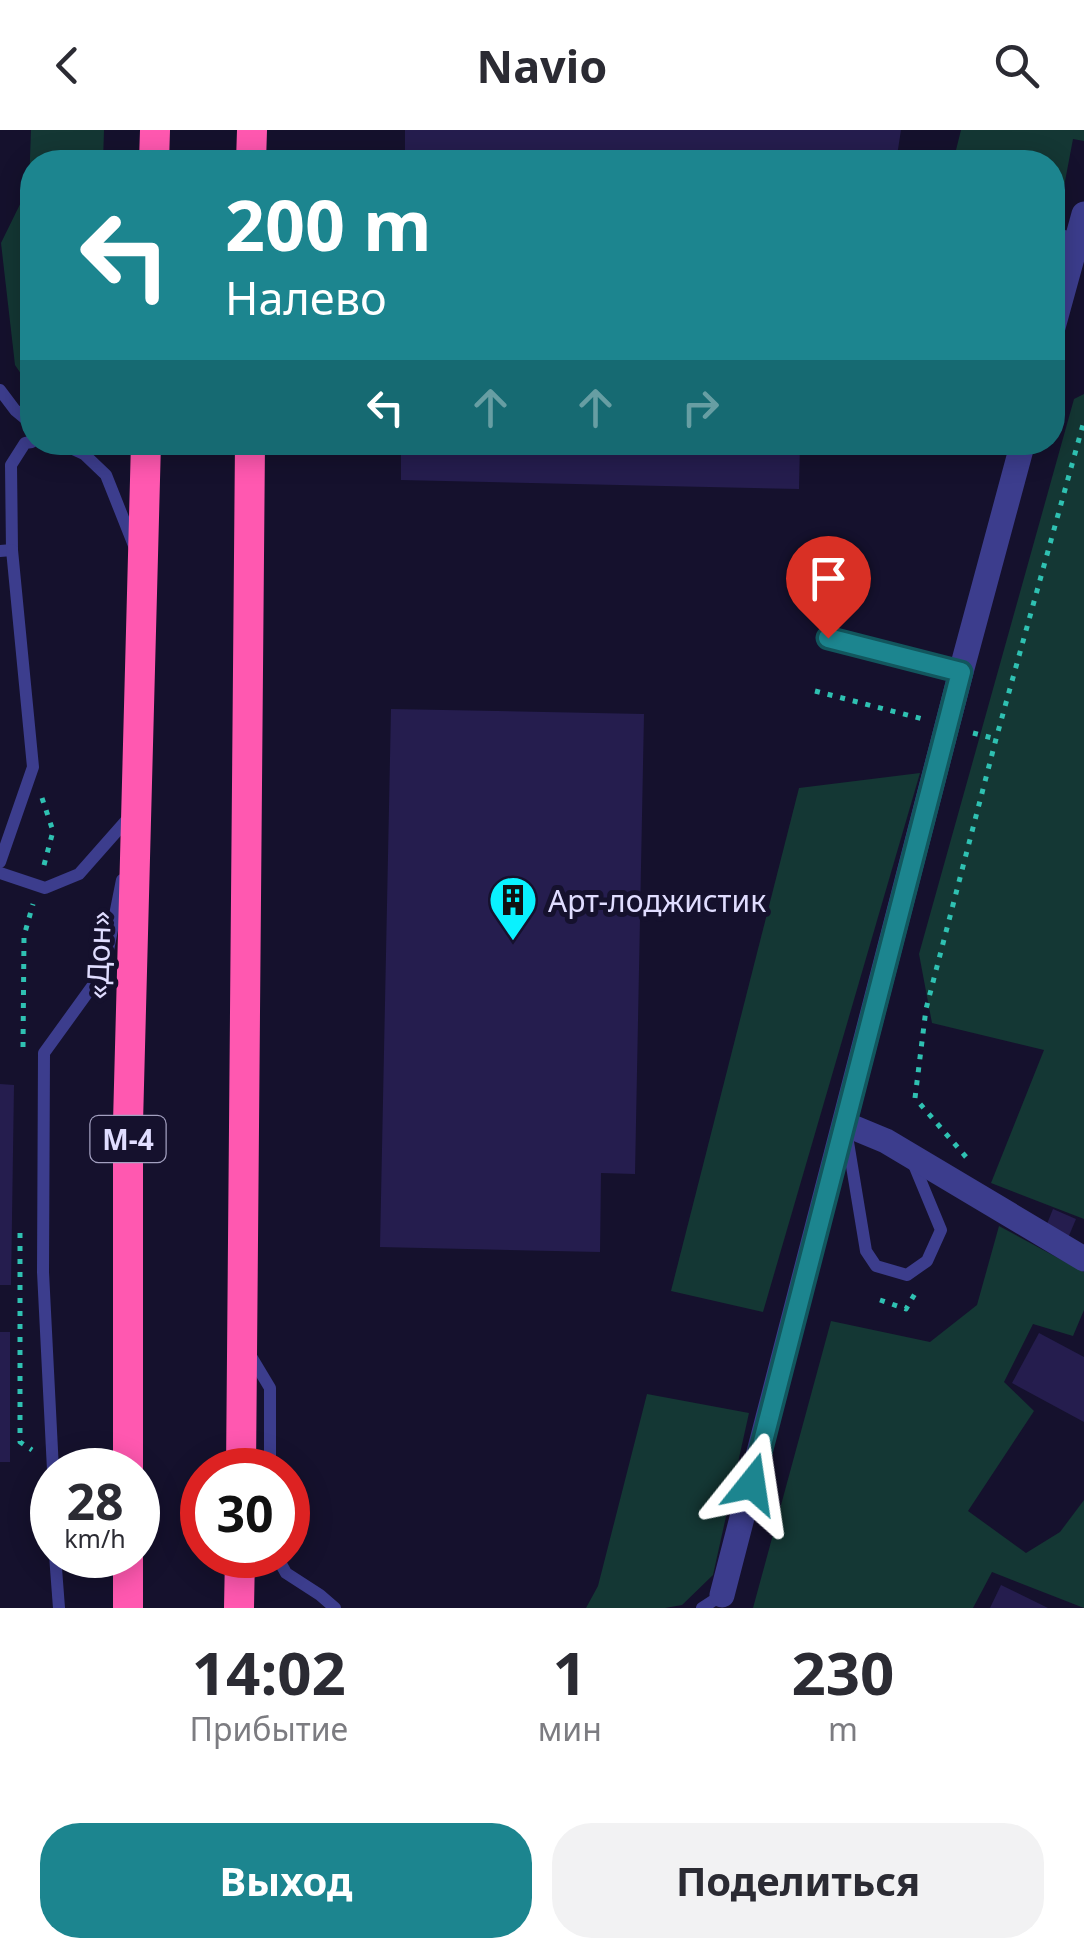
<!DOCTYPE html>
<html lang="ru">
<head>
<meta charset="utf-8">
<style>
  body { margin:0; font-family:"Noto Sans",sans-serif; background:#f2f2f3; color:#2b2b33; height:100vh; display:flex; flex-direction:column; font-size:38px; white-space:nowrap }
  * { box-sizing:border-box; margin:0 }
  p { font-size:32px; color:#7c7c81 }
  .icon { flex:none; width:55px; height:55px; fill:none; stroke:currentColor; stroke-width:2; stroke-linecap:round; stroke-linejoin:round }
  .map { position:relative; height:1478px; overflow:hidden }
  .details { display:flex; flex-direction:column; background:#fff; flex:1 }
  .details>* { flex:none }
  .hud { position:absolute; left:20px; top:20px; width:1045px; height:305px; border-radius:40px; box-shadow:0 5px 25px #0003; background:#1c858f; color:#fff; overflow:hidden }
  .speed { position:absolute; left:30px; top:1318px; display:flex; gap:20px; font-size:50px; font-weight:700; text-align:center }
  .speed>* { display:grid; place-content:center; width:130px; height:130px; border-radius:50%; background:#fff; box-shadow:0 5px 25px #0003; line-height:1 }
  .speed small { font-size:25px; font-weight:400 }
  .speed .limit { border:15px solid #d22; background:#fff; color:#111 }
  .pin { position:absolute; display:grid; place-items:center; width:85px; height:85px; color:#fff; margin:-102px -42px; border-radius:50% 50% 50% 0; rotate:-45deg; box-shadow:0 0 10px #0007 }
  .pin .icon { rotate:45deg }
  .me { position:absolute; width:110px; margin:-55px; rotate:15deg; stroke-linejoin:round; filter:drop-shadow(0 0 8px #0008) }
  .turn { display:flex; align-items:center; gap:35px; height:210px; padding:0 40px; font-size:45px }
  .turn .icon { width:130px; height:130px; stroke-width:2.5 }
  .turn b { display:block; font-size:70px; line-height:85px }
  .lanes { display:flex; align-items:center; height:95px; padding:0 40px; background:#0003; justify-content:center; gap:50px; direction:ltr }
  .lanes .off { opacity:.35 }
  .eta { display:flex; justify-content:space-evenly; align-items:center; height:170px; text-align:center }
  .eta b { font-size:60px; font-weight:700; line-height:70px }
  .action { display:flex; gap:20px; margin-top:auto; padding:20px 40px }
  .action a { flex:1; height:115px; border-radius:40px; background:#1c858f; color:#fff; font-size:40px; font-weight:700; line-height:115px; text-align:center }
  .action a+a { background:#f2f2f3; color:#2b2b33 }
  header { display:flex; justify-content:space-between; align-items:center; height:130px; padding:0 40px; background:#fff; font-size:45px; font-weight:700 }
  .map>svg:first-child { display:block }
  .green { fill:#143734 }
  .building { fill:#251d4e }
  .lines { fill:none; stroke-linecap:round; stroke-linejoin:round }
  .path { stroke:#2fc1b2; stroke-width:5; stroke-dasharray:5 8; stroke-linecap:butt }
  .service { stroke:#3c3d8d; stroke-width:12 }
  .minor { stroke:#3c3d8d; stroke-width:25 }
  .motorway { stroke:#ff58b0; stroke-width:30 }
  .route-casing { stroke:#12565d; stroke-width:25 }
  .route { stroke:#1c858f; stroke-width:18 }
  .labels { text-anchor:middle; dominant-baseline:central; stroke-width:10; stroke-linejoin:round; paint-order:stroke }
  .shield { fill:#15112d; stroke:#a3a0c0; stroke-width:2.5 }
  .shield-label { font-size:28px; font-weight:bold; fill:#e0ddff }
  .poi-label { font-size:30px; fill:#e0ddff; stroke:#15112d; text-anchor:start }
  .street-label { font-size:30px; fill:#e0ddff; stroke:#15112d }
</style>
</head>
<body>
<header><svg class="icon" aria-label="back" viewBox="0 0 24 24"><path d="M15 5l-7 7 7 7"/></svg>Navio<svg class="icon" aria-label="search" viewBox="0 0 24 24"><circle cx="10" cy="10" r="6"/><path d="M15 15l6 6"/></svg></header>
<div class="map">
<svg width="1084" height="1478" viewBox="0 0 1084 1478">
  <rect width="100%" height="100%" fill="#15112d"/>
  <g class="green">
    <path d="M31,0H104L103,32H32V260L15,235L1,113L29,56Z"/>
    <path d="M961,0H1084V11L1073,9L1059,83L1053,81L1052,32H953Z"/>
    <path d="M1084,264V1089L991,1053L1044,920L932,893L919,824L1074,269Z"/>
    <path d="M920,643L763,1182L671,1161L799,658Z"/>
    <path d="M999,1096L1084,1142V1180L1073,1206L1033,1194L1004,1252L1034,1281L968,1381L1026,1423L1060,1402L1084,1370V1478L992,1442L973,1478H753L831,1191L930,1212L977,1175Z"/>
    <path d="M647,1264L749,1283L713,1445L682,1475L665,1478H586L598,1456Z"/>
  </g>
  <g class="building">
    <path d="M405,0H901L896,32H405Z"/>
    <path d="M401,312H800L799,359L401,350Z"/>
    <path d="M391,579L644,584L635,1044L601,1043L600,1122L380,1117Z"/>
    <path d="M0,954L14,955L11,1155H0Z"/>
    <path d="M1053,1079L1076,1089L1068,1108L1045,1099Z"/>
    <rect x="0" y="1202" width="10" height="130"/>
    <path d="M1039,1203L1084,1227V1292L1012,1253Z"/>
    <path d="M1001,1455L1048,1478H990Z"/>
  </g>
  <g class="lines">
    <g class="path">
      <path d="M815,561L923,589"/>
      <path d="M973,603L996,609"/>
      <path d="M42,668L53,701L43,739"/>
      <path d="M23,917L24,806L33,774"/>
      <path d="M966,1027L915,968L926,879L996,609L1084,291"/>
      <path d="M20,1103V1312L32,1320"/>
      <path d="M880,1170L906,1179L916,1162"/>
    </g>
    <g class="service">
      <path d="M1052,103L1077,109"/>
      <path d="M0,260L15,280L32,294"/>
      <path d="M58,312L84,324L106,345L135,418"/>
      <path d="M0,421L12,420L11,335L25,313L32,312"/>
      <path d="M828,508L961,542"/>
      <path d="M0,732L33,637L12,420"/>
      <path d="M0,743L45,758L79,744L132,684"/>
      <path d="M847,1006L866,1121L876,1136L907,1145L927,1131L941,1100L912,1030"/>
      <path d="M249,1223L270,1258V1340"/>
      <path d="M53,1340L43,1142L44,923L104,840L122,750"/>
      <path d="M55,1425L59,1478"/>
      <path d="M276,1425L286,1443L320,1465L335,1478"/>
      <path d="M702,1478L722,1465"/>
    </g>
    <g class="minor">
      <path d="M1052,201L1084,84"/>
      <path d="M845,994L886,1011L1084,1129"/>
      <path d="M722,1465L961,542L1023,312"/>
    </g>
    <g class="motorway">
      <path d="M154,32L155,0"/>
      <path d="M251,32L252,0"/>
      <path d="M128,1340V993L146,312"/>
      <path d="M241,1340L250,312"/>
      <path d="M128,1478V1425"/>
      <path d="M239,1478L240,1425"/>
    </g>
  </g>
  <g class="lines">
    <g class="route-casing">
      <path id="route" d="M752,1354L961,542L828,508"/>
    </g>
    <use href="#route" class="route"/>
  </g>
  <defs>
    <g id="building-pin" transform="scale(2.5)"><path d="M0 17L-7.5 6A9.5 9.5 0 1 1 7.5 6Z" fill="#09f2ff" stroke="#15112d"/><path d="M-4-6H4V6H1V3H-1V6H-4ZM-2.5-4.3h1.7v1.8h-1.7ZM.8-4.3h1.7v1.8H.8ZM-2.5-1h1.7V.8h-1.7ZM.8-1h1.7V.8H.8Z" fill="#111"/></g>
  </defs>
  <g fill-rule="evenodd">
    <use href="#building-pin" x="513" y="770"/>
  </g>
  <g class="labels">
    <rect class="shield" x="90.5" y="986" width="75" height="46" rx="8"/>
    <g class="shield-label">
      <text x="128" y="1009">М-4</text>
    </g>
    <g class="poi-label">
      <text x="548" y="770">Арт-лоджистик</text>
    </g>
    <g class="street-label">
      <text transform="translate(98 825) rotate(-88)">«Дон»</text>
    </g>
  </g>
</svg>
<div class="speed"><div>28<small>km/h</small></div><div class="limit">30</div></div>
<div class="pin" style="left:828px;top:508px;background:#d93025"><svg class="icon" aria-label="arrive" viewBox="0 0 24 24"><path d="M6 21V4h12l-3 4 3 4H6"/></svg></div>
<svg class="me" style="left:752px;top:1354px" viewBox="-20 -20 40 40"><path d="M0-17L14 15 0 8-14 15z" fill="#1c858f" stroke="#fff" stroke-width="4"/></svg>
<div class="hud">
<div class="turn"><svg class="icon" aria-label="left" viewBox="0 0 24 24"><path d="M17 20v-9H6M10 6l-5 5 5 5"/></svg><div><b>200 m</b>Налево</div></div>
<div class="lanes"><svg class="icon" aria-label="left" viewBox="0 0 24 24"><path d="M17 20v-9H6M10 6l-5 5 5 5"/></svg><svg class="icon off" aria-label="ahead" viewBox="0 0 24 24"><path d="M12 20V5M6 11l6-6 6 6"/></svg><svg class="icon off" aria-label="ahead" viewBox="0 0 24 24"><path d="M12 20V5M6 11l6-6 6 6"/></svg><svg class="icon off" aria-label="right" viewBox="0 0 24 24"><path d="M7 20v-9h11M14 6l5 5-5 5"/></svg></div>
</div>
</div>
<section class="details">
<div class="eta">
<div><b>14:02</b><p>Прибытие</p></div>
<div><b>1</b><p>мин</p></div>
<div><b>230</b><p>m</p></div>
</div>
<div class="action"><a>Выход</a><a>Поделиться</a></div>
</section>
</body>
</html>
